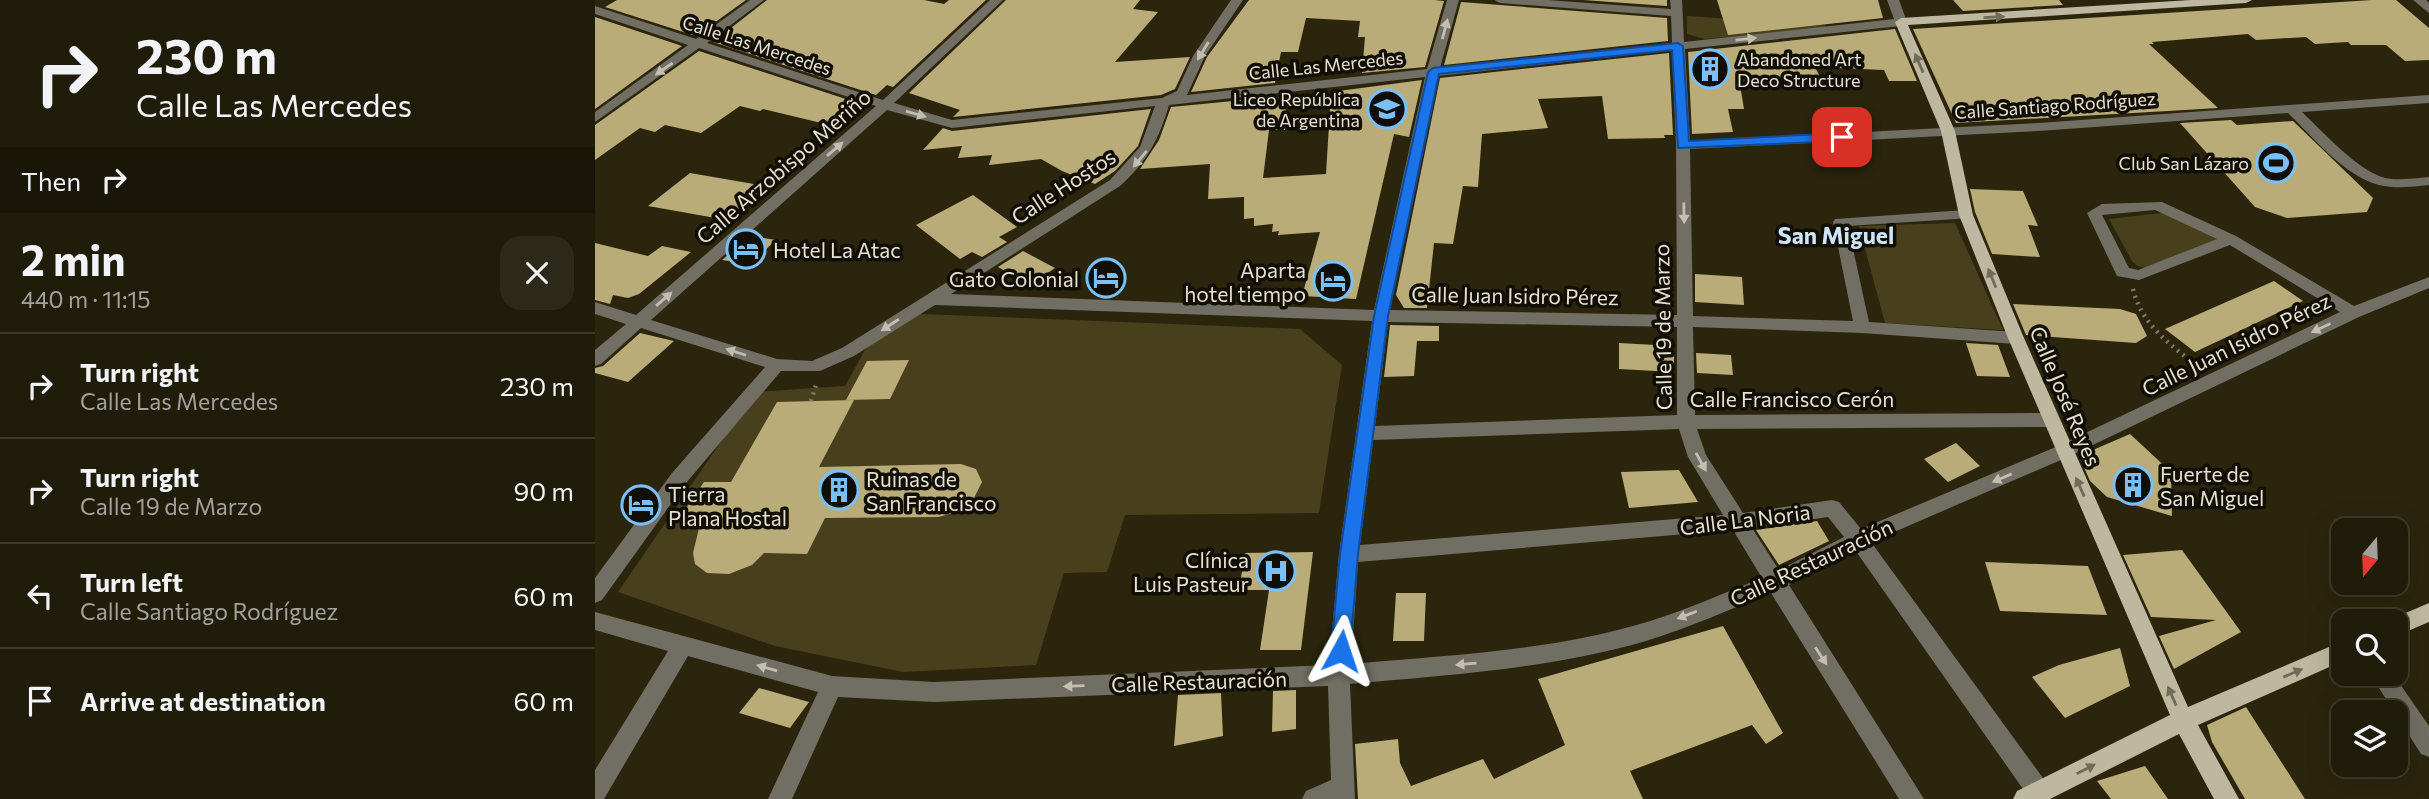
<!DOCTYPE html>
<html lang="en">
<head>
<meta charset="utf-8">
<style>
  body { margin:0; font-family:Commissioner,sans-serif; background:#2d2918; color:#f1f3f6; height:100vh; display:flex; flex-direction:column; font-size:26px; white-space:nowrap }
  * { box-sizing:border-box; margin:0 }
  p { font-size:23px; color:#a2a19c }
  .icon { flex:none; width:38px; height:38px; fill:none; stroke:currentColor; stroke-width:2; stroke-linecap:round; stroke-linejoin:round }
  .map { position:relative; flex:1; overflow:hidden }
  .panel { display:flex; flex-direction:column; background:#201c0a; width:595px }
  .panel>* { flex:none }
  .banner { background:#201c0a; color:#f1f3f6; overflow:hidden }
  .needle { width:46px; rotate:199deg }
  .controls { position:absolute; left:1736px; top:518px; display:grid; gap:14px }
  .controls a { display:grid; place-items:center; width:77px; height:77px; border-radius:14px; background:#201c0a; box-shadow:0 7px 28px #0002,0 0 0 2px #3d3a2b; font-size:35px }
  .pin { position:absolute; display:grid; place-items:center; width:60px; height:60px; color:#fff; margin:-30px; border-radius:14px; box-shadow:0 4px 10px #0006 }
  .me { position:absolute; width:77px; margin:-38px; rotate:5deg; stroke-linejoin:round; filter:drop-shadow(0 0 5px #0008) }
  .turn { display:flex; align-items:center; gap:24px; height:147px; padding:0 21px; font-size:32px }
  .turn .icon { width:91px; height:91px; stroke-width:2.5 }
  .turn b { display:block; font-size:49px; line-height:60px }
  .then { display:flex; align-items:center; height:66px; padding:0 21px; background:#0003; gap:14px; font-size:26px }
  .round { display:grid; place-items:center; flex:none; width:74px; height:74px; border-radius:21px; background:#2d2918 }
  .headline { display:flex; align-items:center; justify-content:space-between; height:119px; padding:0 21px }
  h1 { font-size:42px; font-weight:700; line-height:52px }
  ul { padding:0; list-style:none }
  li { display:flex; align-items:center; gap:21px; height:105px; padding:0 21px; border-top:2px solid #3d3a2b }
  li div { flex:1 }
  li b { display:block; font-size:26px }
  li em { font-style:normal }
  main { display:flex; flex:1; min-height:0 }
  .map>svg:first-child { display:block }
  .green { fill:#483f1d }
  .building { fill:#baac78 }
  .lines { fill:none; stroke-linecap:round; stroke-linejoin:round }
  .path { stroke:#817c68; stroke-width:4.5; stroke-dasharray:2 5; stroke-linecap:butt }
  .minor { fill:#716e63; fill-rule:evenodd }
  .major { fill:#bfb8a0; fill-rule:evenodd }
  .oneway { fill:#716c5a }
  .oneway2 { fill:#c2beb1 }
  .route { fill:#1a73e8; stroke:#114b97; stroke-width:2 }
  .labels { text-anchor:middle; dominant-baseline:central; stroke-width:7; stroke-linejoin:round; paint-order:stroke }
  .far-street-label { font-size:18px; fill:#e5e1d2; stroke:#110e05 }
  .far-poi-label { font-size:18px; fill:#e5e1d2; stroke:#110e05; text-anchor:end }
  .street-label { font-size:21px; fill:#e5e1d2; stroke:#110e05 }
  .poi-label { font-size:21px; fill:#e5e1d2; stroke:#110e05; text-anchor:start }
  .neighbourhood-label { font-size:23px; font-weight:bold; fill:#cde6fc; stroke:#110e05 }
</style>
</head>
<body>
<main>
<section class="panel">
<div class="banner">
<div class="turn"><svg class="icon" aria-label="right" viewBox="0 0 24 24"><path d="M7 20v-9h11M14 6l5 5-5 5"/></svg><div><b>230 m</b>Calle Las Mercedes</div></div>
<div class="then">Then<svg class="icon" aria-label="right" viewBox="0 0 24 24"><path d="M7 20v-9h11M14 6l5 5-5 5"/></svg></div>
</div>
<div class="headline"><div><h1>2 min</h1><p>440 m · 11:15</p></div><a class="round"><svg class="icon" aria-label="close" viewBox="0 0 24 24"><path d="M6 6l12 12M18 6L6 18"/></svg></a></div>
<ul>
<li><svg class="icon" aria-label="right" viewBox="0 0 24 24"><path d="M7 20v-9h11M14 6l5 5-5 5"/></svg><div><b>Turn right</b><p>Calle Las Mercedes</p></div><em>230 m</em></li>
<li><svg class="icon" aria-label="right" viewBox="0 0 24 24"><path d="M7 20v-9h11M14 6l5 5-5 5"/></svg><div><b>Turn right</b><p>Calle 19 de Marzo</p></div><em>90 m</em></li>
<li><svg class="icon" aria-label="left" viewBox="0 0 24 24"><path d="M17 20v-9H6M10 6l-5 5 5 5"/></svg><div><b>Turn left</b><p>Calle Santiago Rodríguez</p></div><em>60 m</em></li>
<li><svg class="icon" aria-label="arrive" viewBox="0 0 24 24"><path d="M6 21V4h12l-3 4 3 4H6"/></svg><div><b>Arrive at destination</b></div><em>60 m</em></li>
</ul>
</section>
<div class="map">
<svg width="1834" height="799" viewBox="0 0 1834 799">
  <rect width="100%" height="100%" fill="#2b250d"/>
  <g class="green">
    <path d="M1092,16L1230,25L1231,28L1110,39L1092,34Z"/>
    <path d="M1566,213L1579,215L1622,238L1621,241L1552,268L1542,266L1537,261L1514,219Z"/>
    <path d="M1360,223L1408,330L1290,323L1264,226Z"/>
    <path d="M325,314L705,329L747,365L724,513L530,515L512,572L469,573L441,665L308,672L180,646L23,592L160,392L250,386L270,350L290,334Z"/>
  </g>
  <g class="building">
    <path d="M22,0H151L101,36L10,7Z"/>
    <path d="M172,0H329L349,4L354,0H391L298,87L292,85L281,95L118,42Z"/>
    <path d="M411,0H545L538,9L563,12L520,62L595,57L580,89L566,95L358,117L365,110L314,93Z"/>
    <path d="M654,0H839L849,1L830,67L767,73L770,37H763L765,21L711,18L703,52H686L680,83L596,92L612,57Z"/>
    <path d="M988,0H1072V6Z"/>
    <path d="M1122,0H1283L1288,18L1133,35Z"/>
    <path d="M1358,0H1464L1468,5L1368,11Z"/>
    <path d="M1777,0H1801L1834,28V60L1810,61L1791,45H1756L1753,42L1720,44L1711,37L1661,40L1653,34L1557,42L1559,44H1554L1623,108L1573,111L1361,123L1318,29Z"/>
    <path d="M866,2L1072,18L1073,41L849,65Z"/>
    <path d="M0,17L87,46L0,109Z"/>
    <path d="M1300,29L1322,81H1294L1289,70L1220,67L1226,79H1195L1198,84L1145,85L1149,109H1133L1138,132L1097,134L1093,52Z"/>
    <path d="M104,51L269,105L243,127L168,109L165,111L145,106L106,133L70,125L60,132L45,128L0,160V125Z"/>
    <path d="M1074,53L1078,135H1069L1070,138L1013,139L1007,96L943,99L953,128L887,134L883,187L868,186L858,244L839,243L832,308H809L801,295L845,78Z"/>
    <path d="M827,80L814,137L799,134L761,299L707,296L725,232L683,235L684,231L677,232L678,224L659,226V218L649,219V197L613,199L615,164L545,169L564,140L576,107L691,96L690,130H674L668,178L731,174L736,92Z"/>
    <path d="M556,109L543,146L520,171L500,184L467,171L446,159L394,165L397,155L363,158L367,146L328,150L348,128L357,131Z"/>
    <path d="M1636,120L1642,125L1698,121L1778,198L1772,212L1692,218L1660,207L1585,123Z"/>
    <path d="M95,173L171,186L132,220L53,206Z"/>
    <path d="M1375,189L1428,191L1443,226L1433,225L1445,257L1397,254L1380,212Z"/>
    <path d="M378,195L422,227L404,237L412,242L387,257L377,252L365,259L321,225Z"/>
    <path d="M155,236L181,240L155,264L127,260Z"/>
    <path d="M0,243L53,256L67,246L96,252L44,294L33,298L18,295L15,304L0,300Z"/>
    <path d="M428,251L460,268L435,285L403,267Z"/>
    <path d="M1100,274L1147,277L1149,305L1100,302Z"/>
    <path d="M1679,281L1708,301L1600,352L1570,329Z"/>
    <path d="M1418,304L1525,309L1541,314L1552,336L1541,343L1431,335Z"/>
    <path d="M795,325L844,326V341H822L819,376L789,377Z"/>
    <path d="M45,333L79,341L33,382L0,373V368L8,366Z"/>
    <path d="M1024,343L1061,345V350L1079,352V372L1024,369Z"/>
    <path d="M1371,343L1403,345L1415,377L1382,376Z"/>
    <path d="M1101,353L1136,355L1138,375L1102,373Z"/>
    <path d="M314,360L295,399L251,400L272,361Z"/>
    <path d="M259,400L224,467L366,464L381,469L387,482L379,498L363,512L343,517L230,518L212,554L169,553L157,565L134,574L112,573L100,564L98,553L105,524L82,522L109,482H136L182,402Z"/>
    <path d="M1535,434L1576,472L1577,516L1512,497L1495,481L1484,456Z"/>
    <path d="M1361,443L1385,466L1353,482L1329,459Z"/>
    <path d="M1084,470L1103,502L1034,508L1026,472Z"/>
    <path d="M1222,521L1234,541L1184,565L1161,530Z"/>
    <path d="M1587,550L1646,632L1579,669L1564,636L1621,620L1556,617L1528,555Z"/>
    <path d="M718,552L706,650H665L674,590H644L650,553Z"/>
    <path d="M1390,562L1493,566L1512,615L1405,611Z"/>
    <path d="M801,593H831L829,641H798Z"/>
    <path d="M1128,626L1188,733L1171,744L1157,725L1035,771L1048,799H763L760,744L803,739L805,763L816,786L888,759L899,779L970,745L943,679Z"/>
    <path d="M1525,648L1535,686L1470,718L1437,677L1464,665Z"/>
    <path d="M164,688L214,702L195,728L144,713Z"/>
    <path d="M701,690V729L677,732L678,691Z"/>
    <path d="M626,693L628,736L579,746L583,695Z"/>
    <path d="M1651,707L1710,799H1650L1617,742L1612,725Z"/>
    <path d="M1550,766L1573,799H1516L1502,781Z"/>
  </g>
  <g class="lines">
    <g class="path">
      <path d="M1538,289C1547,326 1576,345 1605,368"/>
      <path d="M216,401L222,382"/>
    </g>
    <g class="minor">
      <path d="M155,0H169L112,43L288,100L395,0H408L299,103L357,120L567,98L582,91L598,56L636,0H648L610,56L592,95L832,69L852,0H864L845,68L1077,43L1076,16L905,3L899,0H952L1076,9L1075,0H1087L1089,42L1299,19L1292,0H1304L1312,22L1306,26L1090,49L1095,141L1444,123L1834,95V103L1707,112C1728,132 1762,170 1790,178C1803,181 1820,178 1834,177V185C1817,187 1800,189 1784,185C1749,176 1718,137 1693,113L1444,131L1095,149L1098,316L1258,321L1238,222L1240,219L1371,210L1376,212L1378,215L1376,218L1253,226L1274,322L1421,332L1429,338L1421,344L1267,333L1098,327L1100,415L1456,413L1462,415L1465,420L1462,425L1456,427L1102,429L1111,455L1148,513L1237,500L1244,502L1266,529L1463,446L1745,312L1635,245L1544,280L1522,276L1492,213L1507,204L1567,202L1641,236L1759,306L1834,277V288L1764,317L1475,456L1276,542L1453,785L1457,793L1454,799H1435L1260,550L1194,585L1329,799H1304L1176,593C1135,609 1094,628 1051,641C955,669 854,675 755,684L760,799H707L711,791L736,780L733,686L339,702L243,697L197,799H173L223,692L93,656L9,799H0V770L73,651L0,630V612L237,676L339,682L734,665L744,554L777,321L340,305L259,356L225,371H186L91,483L7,600L0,603V578L77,473L170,367L46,328L6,364L0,366V350L31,324L0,314V302L41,315L281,106L104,48L0,122V112L93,45L0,14V6L101,39ZM1077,50L1081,145L1082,315L795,310L843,76ZM830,77L779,310L356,294L525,186C552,162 564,139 574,105ZM560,106L545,147L515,180L247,348L217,361L182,359L56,320L292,110L357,128ZM1560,210L1622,239L1543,270L1534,268L1507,215ZM793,322L1082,327V415L780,426ZM1084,429L1093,457L1128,515L765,545L778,440ZM1233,517L1249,537L1184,570L1157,528ZM1138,530L1167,578C1129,593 1091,610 1052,622C956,651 855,655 756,664L763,562Z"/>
      <path d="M1818,0H1831L1834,3V13Z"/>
      <path d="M1775,674H1798L1834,726V757L1826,754Z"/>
    </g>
    <g class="major">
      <path d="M1596,0H1657L1651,3L1313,25L1360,131L1378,215L1429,338L1593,707L1748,641V661L1603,725L1644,799H1619L1584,734L1455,799H1418L1422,791L1575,715L1413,338L1364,215L1346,131L1300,22L1306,18Z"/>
      <path d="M1834,603V622L1801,636V621L1794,620Z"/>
    </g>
  </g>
  <defs><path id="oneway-solid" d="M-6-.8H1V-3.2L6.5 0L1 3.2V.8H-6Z" transform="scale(1.75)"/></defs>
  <g class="oneway">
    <use href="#oneway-solid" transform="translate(1399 17) rotate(-3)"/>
    <use href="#oneway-solid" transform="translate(1324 63) rotate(-113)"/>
    <use href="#oneway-solid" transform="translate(1397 278) rotate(-112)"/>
    <use href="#oneway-solid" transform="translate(1485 487) rotate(-114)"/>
    <use href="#oneway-solid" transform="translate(1698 673) rotate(-23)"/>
    <use href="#oneway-solid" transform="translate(1577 696) rotate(-114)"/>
    <use href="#oneway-solid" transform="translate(1491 769) rotate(-27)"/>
  </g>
  <g class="oneway2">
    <use href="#oneway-solid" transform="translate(850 29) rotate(-75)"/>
    <use href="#oneway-solid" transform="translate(1151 39) rotate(-6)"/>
    <use href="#oneway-solid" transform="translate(608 51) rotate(122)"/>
    <use href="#oneway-solid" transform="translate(69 69) rotate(145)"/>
    <use href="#oneway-solid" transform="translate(321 114) rotate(16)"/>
    <use href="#oneway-solid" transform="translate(240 149) rotate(-41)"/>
    <use href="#oneway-solid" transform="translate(545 159) rotate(130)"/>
    <use href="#oneway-solid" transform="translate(1089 213) rotate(89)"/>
    <use href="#oneway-solid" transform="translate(69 299) rotate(-41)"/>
    <use href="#oneway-solid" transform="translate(295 325) rotate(147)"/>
    <use href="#oneway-solid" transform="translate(1726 328) rotate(155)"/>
    <use href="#oneway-solid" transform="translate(141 352) rotate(-162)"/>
    <use href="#oneway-solid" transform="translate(1106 462) rotate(61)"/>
    <use href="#oneway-solid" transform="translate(1407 478) rotate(157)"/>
    <use href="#oneway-solid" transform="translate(1092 615) rotate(159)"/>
    <use href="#oneway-solid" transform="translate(1226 656) rotate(57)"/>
    <use href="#oneway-solid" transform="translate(871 664) rotate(175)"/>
    <use href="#oneway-solid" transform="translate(172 668) rotate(-164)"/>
    <use href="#oneway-solid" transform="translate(479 686) rotate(178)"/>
  </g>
  <path class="route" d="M1083,43L1088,46L1094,141L1247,133L1253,137L1247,141L1083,148L1077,50L844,74L793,316L763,554L755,651L753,657L746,660L739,657L736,651L745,554L779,316L833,72L838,68Z"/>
  <defs>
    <g id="building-ring" transform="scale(2.0125)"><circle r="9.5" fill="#110e05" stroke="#79bff8" stroke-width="1.5"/><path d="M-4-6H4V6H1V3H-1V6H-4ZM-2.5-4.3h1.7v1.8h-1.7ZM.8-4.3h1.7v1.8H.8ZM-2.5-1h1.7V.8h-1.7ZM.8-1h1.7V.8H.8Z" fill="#79bff8"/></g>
    <g id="school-ring" transform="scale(2.0125)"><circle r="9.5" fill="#110e05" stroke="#79bff8" stroke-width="1.5"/><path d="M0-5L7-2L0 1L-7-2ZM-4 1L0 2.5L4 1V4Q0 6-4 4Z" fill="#79bff8"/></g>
    <g id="stadium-ring" transform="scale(2.0125)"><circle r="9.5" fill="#110e05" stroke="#79bff8" stroke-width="1.5"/><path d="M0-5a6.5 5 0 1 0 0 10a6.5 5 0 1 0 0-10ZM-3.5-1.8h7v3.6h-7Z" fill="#79bff8"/></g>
    <g id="hotel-ring" transform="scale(2.0125)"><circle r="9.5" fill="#110e05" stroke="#79bff8" stroke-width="1.5"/><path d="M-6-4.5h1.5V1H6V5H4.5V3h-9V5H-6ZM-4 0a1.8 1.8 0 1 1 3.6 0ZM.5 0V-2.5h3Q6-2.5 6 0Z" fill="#79bff8"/></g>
    <g id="hospital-ring" transform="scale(2.0125)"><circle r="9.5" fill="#110e05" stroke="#79bff8" stroke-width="1.5"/><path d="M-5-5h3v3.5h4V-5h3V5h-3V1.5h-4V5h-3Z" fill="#79bff8"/></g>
  </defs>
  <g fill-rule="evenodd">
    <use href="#building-ring" x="1115" y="69"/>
    <use href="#school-ring" x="792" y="109"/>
    <use href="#stadium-ring" x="1681" y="163"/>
    <use href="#hotel-ring" x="151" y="249"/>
    <use href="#hotel-ring" x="511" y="278"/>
    <use href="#hotel-ring" x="738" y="281"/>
    <use href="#building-ring" x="1538" y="485"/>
    <use href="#building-ring" x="244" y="490"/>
    <use href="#hotel-ring" x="46" y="505"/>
    <use href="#hospital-ring" x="681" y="571"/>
  </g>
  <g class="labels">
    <g class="far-street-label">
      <text transform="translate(162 45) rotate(18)">Calle Las Mercedes</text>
      <text transform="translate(731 65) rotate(-6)">Calle Las Mercedes</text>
      <text transform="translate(1460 105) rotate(-4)">Calle Santiago Rodríguez</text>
    </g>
    <g class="far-poi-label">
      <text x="1142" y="59" text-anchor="start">Abandoned Art<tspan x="1142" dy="21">Deco Structure</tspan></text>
      <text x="765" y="99">Liceo República<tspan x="765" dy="21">de Argentina</tspan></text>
      <text x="1654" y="163">Club San Lázaro</text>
    </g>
    <g class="street-label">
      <text transform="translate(188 166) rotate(-41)">Calle Arzobispo Meriño</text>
      <text transform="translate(468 186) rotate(-33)">Calle Hostos</text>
      <text transform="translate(920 295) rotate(1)">Calle Juan Isidro Pérez</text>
      <text transform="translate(1067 327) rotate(-91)">Calle 19 de Marzo</text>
      <text transform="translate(1641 344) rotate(-26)">Calle Juan Isidro Pérez</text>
      <text transform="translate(1471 396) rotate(67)">Calle José Reyes</text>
      <text x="1197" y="398">Calle Francisco Cerón</text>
      <text transform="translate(1150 519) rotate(-7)">Calle La Noria</text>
      <text transform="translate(1216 562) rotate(-25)">Calle Restauración</text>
      <text transform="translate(604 681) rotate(-2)">Calle Restauración</text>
    </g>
    <g class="poi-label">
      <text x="178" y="249">Hotel La Atac</text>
      <text x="711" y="269" text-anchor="end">Aparta<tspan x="711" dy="24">hotel tiempo</tspan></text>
      <text x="484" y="278" text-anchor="end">Gato Colonial</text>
      <text x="1565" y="473">Fuerte de<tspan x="1565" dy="24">San Miguel</tspan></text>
      <text x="271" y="478">Ruinas de<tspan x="271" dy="24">San Francisco</tspan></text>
      <text x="73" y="493">Tierra<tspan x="73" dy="24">Plana Hostal</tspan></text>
      <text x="654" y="559" text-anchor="end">Clínica<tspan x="654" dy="24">Luis Pasteur</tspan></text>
    </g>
    <g class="neighbourhood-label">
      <text x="1241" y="235">San Miguel</text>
    </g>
  </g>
</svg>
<div class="controls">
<a><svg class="needle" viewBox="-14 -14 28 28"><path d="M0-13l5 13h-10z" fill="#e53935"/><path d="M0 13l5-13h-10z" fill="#a2a19c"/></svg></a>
<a><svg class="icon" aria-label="search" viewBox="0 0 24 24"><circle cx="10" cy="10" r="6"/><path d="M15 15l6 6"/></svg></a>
<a><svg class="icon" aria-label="layers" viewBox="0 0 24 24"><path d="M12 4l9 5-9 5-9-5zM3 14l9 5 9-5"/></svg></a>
</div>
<div class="pin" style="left:1247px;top:137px;background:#d93025"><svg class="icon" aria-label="arrive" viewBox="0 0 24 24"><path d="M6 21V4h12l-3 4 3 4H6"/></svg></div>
<svg class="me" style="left:746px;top:651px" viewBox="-20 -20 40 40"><path d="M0-17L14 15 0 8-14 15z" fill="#1a73e8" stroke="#fff" stroke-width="4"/></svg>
</div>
</main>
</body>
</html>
